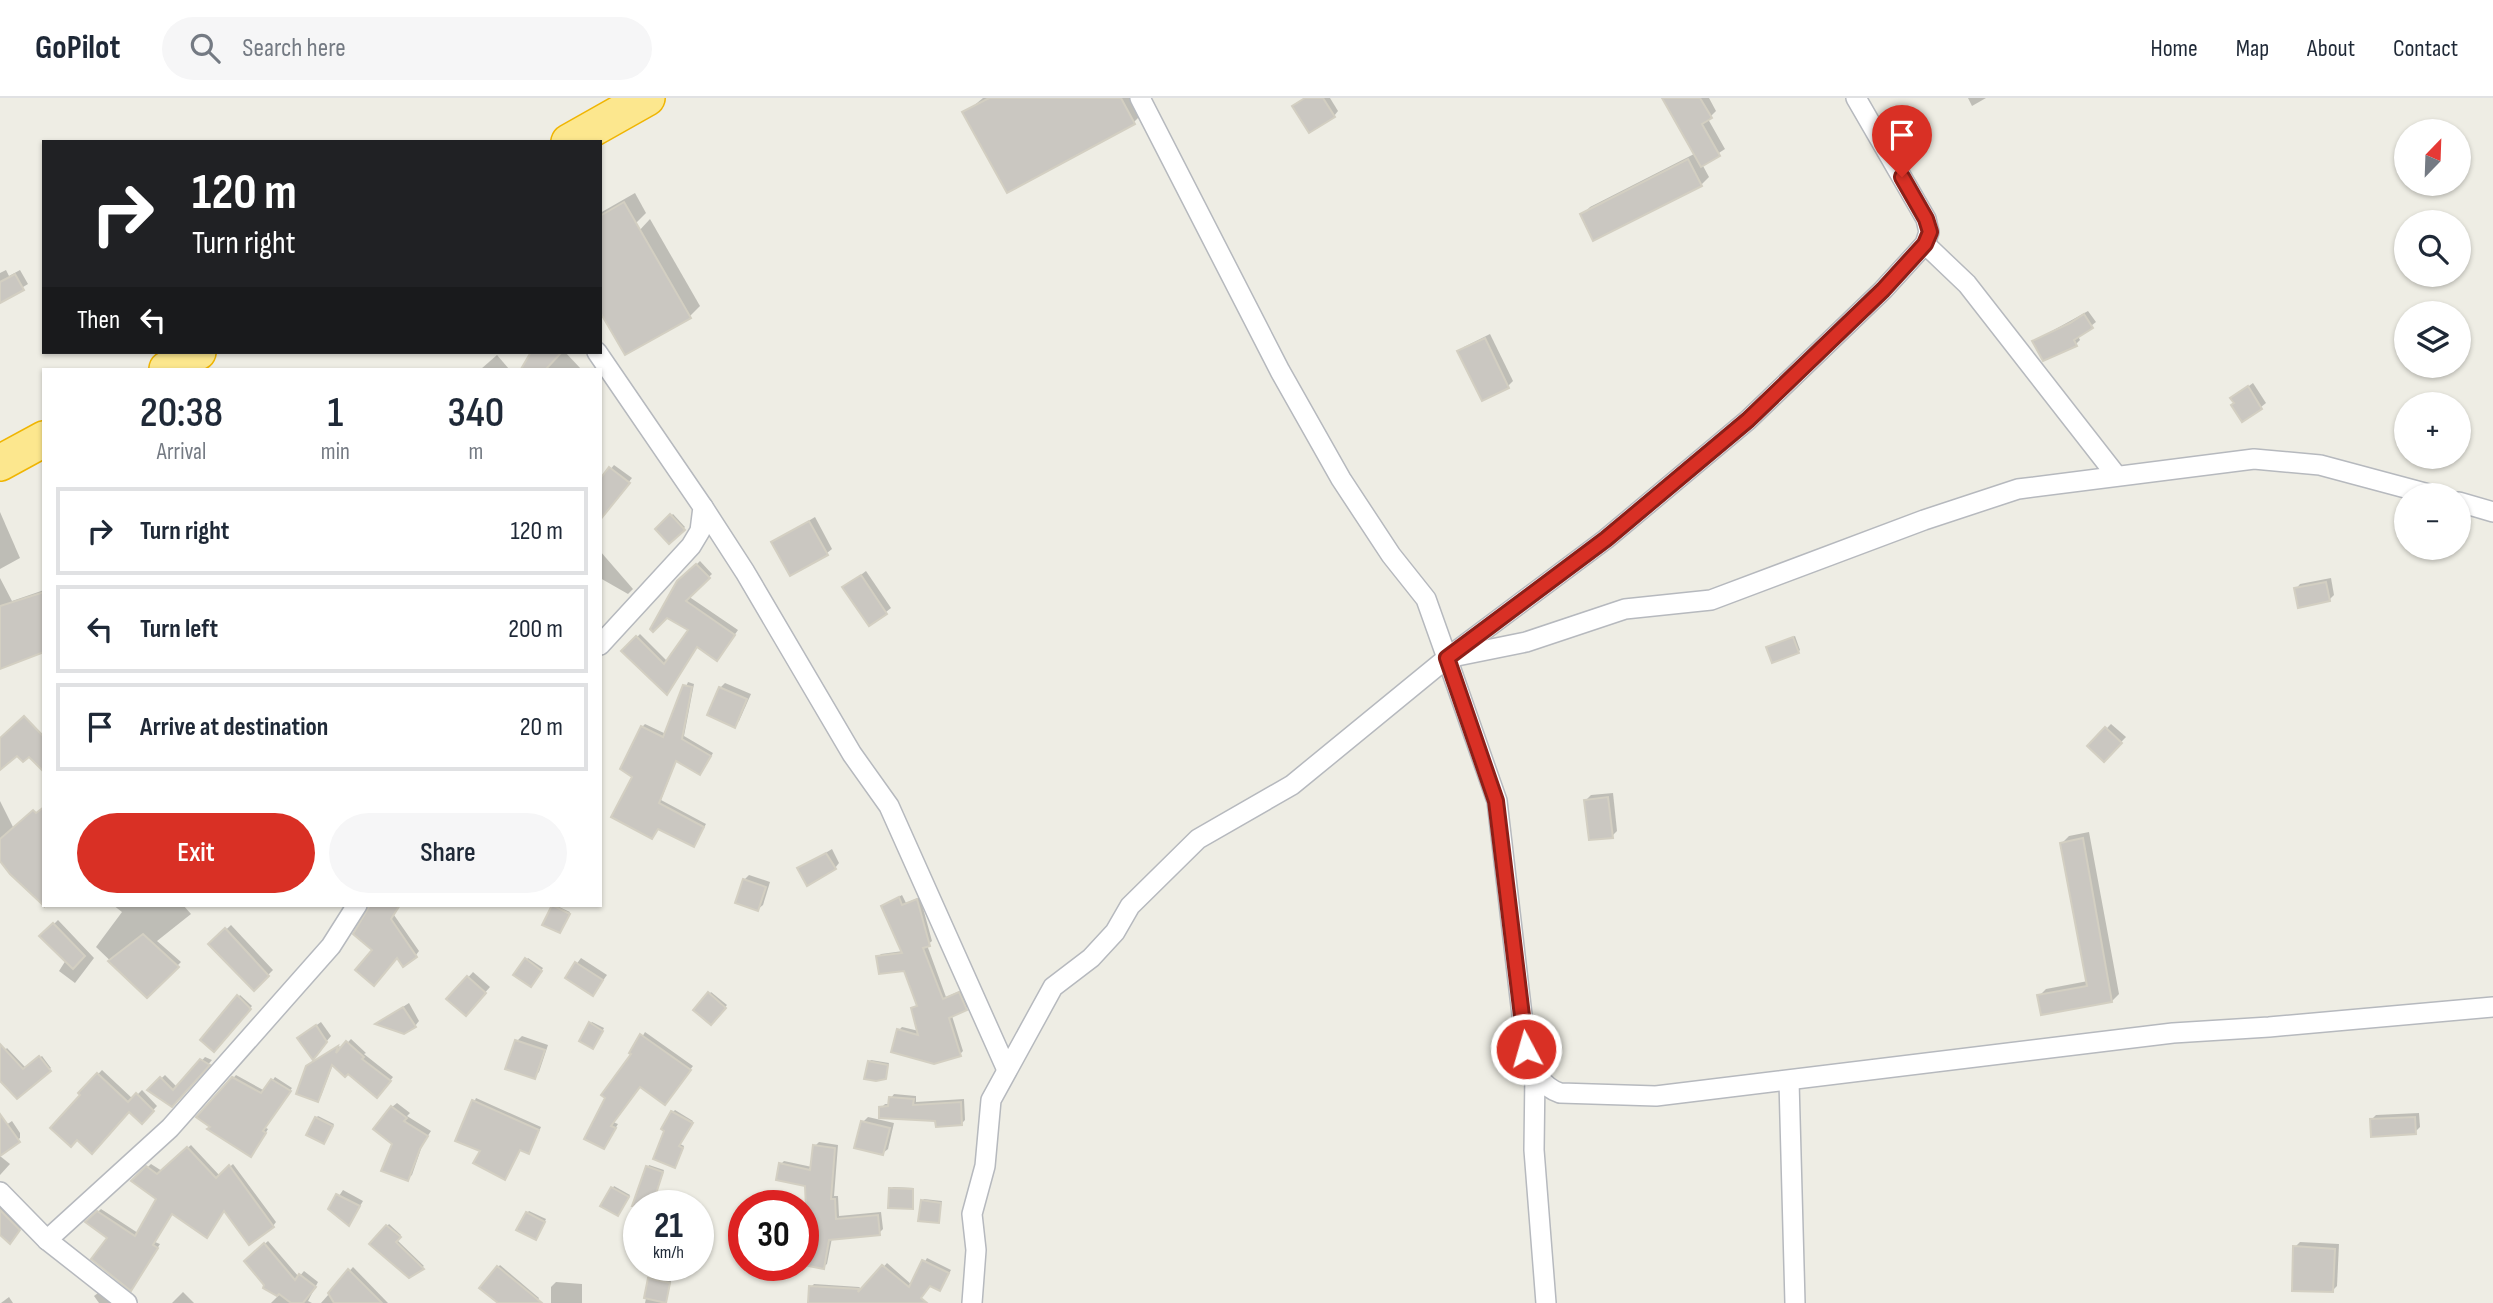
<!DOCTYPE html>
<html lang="en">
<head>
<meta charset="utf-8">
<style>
  body { margin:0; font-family:"Sofia Sans Condensed",sans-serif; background:#f6f6f7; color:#1f2937; height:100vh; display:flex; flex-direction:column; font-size:26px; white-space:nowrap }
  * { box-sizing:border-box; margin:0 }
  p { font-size:23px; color:#747a83 }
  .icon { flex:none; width:38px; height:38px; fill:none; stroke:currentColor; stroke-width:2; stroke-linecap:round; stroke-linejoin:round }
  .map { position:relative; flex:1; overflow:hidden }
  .details { position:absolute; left:42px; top:270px; width:560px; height:539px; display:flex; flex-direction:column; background:#fff; border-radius:0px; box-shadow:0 2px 5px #0004 }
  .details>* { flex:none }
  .guide { position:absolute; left:42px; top:42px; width:560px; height:214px; border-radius:0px; box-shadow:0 2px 5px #0004; background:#202124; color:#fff; overflow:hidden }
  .needle { width:46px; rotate:23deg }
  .buttons { position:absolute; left:2394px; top:21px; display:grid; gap:14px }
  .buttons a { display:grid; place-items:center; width:77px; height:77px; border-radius:50%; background:#fff; box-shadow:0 2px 5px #0004; font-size:35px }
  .speed { position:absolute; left:623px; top:1092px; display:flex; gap:14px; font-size:35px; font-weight:700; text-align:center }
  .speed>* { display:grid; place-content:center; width:91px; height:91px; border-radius:50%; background:#fff; box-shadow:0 2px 5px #0004; line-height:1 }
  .speed small { font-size:18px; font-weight:400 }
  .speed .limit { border:10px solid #d22; background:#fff; color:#111 }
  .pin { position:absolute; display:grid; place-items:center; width:60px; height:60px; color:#fff; margin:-72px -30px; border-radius:50% 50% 50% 0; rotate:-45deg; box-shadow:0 0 7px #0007 }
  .pin .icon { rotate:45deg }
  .me { position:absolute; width:77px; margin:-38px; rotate:354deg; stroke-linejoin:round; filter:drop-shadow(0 0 5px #0008) }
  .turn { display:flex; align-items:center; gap:24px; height:147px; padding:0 35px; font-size:32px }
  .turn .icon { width:91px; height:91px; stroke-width:2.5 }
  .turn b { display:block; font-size:49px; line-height:60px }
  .then { display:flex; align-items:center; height:66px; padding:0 35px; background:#0003; gap:14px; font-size:26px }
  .eta { display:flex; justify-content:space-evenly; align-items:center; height:119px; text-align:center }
  .eta b { font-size:42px; font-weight:600; line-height:49px }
  .action { display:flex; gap:14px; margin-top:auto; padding:14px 35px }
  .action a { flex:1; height:80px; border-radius:42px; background:#d93025; color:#fff; font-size:28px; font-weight:600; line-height:80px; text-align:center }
  .action a+a { background:#f6f6f7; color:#1f2937 }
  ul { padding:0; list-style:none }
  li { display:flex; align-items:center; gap:21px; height:88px; margin:0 14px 10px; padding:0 21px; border:4px solid #e0e1e3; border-radius:0px }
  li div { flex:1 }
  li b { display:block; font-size:26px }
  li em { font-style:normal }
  header { display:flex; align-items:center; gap:42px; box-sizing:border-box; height:98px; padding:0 35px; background:#fff; border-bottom:2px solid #e0e1e3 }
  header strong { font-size:33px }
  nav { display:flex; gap:38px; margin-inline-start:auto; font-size:24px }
  .search { width:490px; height:63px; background:#f6f6f7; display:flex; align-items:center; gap:18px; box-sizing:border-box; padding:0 24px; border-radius:38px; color:#747a83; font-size:26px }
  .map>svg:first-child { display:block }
  .shadow { fill:#0003 }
  .building { fill:#cac7c1; stroke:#d3cfc2; stroke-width:2 }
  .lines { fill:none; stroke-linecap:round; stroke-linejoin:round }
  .street-casing { stroke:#b6b9be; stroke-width:22 }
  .highway-casing { stroke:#f0b502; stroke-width:38 }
  .street { stroke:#fff; stroke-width:19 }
  .highway { stroke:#fce78e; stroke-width:35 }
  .route-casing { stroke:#8d1f18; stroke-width:18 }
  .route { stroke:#d93025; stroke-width:12 }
</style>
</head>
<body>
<header>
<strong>GoPilot</strong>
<div class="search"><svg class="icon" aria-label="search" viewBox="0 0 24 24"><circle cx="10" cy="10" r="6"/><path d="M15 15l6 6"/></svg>Search here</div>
<nav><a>Home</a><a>Map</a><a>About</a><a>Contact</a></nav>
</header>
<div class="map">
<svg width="2493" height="1205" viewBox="0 0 2493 1205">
  <rect width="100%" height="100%" fill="#eeede4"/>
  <g class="shadow">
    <path d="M983,0H1137L1144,14L1134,24L965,15Z"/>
    <path d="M1304,0H1330L1338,13L1334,18L1294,8Z"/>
    <path d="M1664,0H1709L1716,13L1708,21L1725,51L1702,66L1709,79L1701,87L1582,117L1590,109L1696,55Z"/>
    <path d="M1968,0H1986L1972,8Z"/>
    <path d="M635,95L646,115L636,125L600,150V115Z"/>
    <path d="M650,121L700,208L690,218L600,175Z"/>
    <path d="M6,172L9,178L20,172L28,186L0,203V175Z"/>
    <path d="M2088,213L2096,224L2078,238L2080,242L2076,246L2034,243Z"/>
    <path d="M1490,236L1513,283L1508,288L1483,301L1459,254L1464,249Z"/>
    <path d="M533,254H565L581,271H523Z"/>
    <path d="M497,257L509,271H481Z"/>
    <path d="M2253,285L2266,305L2261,309L2236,304L2233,300Z"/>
    <path d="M614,367L632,380L600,420V384Z"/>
    <path d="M0,414L20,460L0,471Z"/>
    <path d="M673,416L685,429L669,444L657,431Z"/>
    <path d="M815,419L832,451L827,455L773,444Z"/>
    <path d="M600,453L633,491L628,496L600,480Z"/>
    <path d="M700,463L712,476L688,498L738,532L720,558L698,548L670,591L624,553L640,536L668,564L690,532L679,484Z"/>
    <path d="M866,473L891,510L886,514L845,489Z"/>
    <path d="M0,480L12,503L44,492V553L0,569Z"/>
    <path d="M2331,480L2334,497L2329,502L2296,491L2300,486Z"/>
    <path d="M1795,538L1800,552L1798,554L1770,548Z"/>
    <path d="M688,584L694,586L684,638L713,655L703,672L677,661L661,702L706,726L696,744L659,729L652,739L635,678L642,629L645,626L666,636Z"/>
    <path d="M725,585L751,596L739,623L735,627L720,590Z"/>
    <path d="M2111,626L2126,639L2104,662L2090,648Z"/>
    <path d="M1613,695L1617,733L1612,738L1586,702L1591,697Z"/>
    <path d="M0,703L14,731L0,746Z"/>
    <path d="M2089,734L2119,896L2112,903L2039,898L2046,891L2088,883L2062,745L2069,738Z"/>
    <path d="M832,751L839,765L835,770L799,771Z"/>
    <path d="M749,777L770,784L763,807L758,811L744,782Z"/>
    <path d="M902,797L906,805L920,799L932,843L927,847L946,899L962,892L969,908L952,918L963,953L960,956L899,932L902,929L919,933L913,910L918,906L905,871L878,859L881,856L903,853L883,808Z"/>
    <path d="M113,807H183L191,816L157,843L181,864L147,898L96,849L122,814Z"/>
    <path d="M372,807H400L394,817L419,853L416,857H397L371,809Z"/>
    <path d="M555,807L570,814L561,831L554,809Z"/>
    <path d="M58,822L94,860L75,885L59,873L66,862L42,838Z"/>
    <path d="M231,827L273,872L254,891L211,846Z"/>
    <path d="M528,860L543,870L533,885L527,861Z"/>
    <path d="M581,860L607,877L593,896L567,879Z"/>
    <path d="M473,874L490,889L466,916L449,901Z"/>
    <path d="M711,894L727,907L711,925L696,912Z"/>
    <path d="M240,897L252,908L214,951L203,942Z"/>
    <path d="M409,905L419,923L415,928L378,925Z"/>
    <path d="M321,924L331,938L317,955L304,936Z"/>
    <path d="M592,924L604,930L595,947L590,926Z"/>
    <path d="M645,934L693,968L668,1001L641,987L613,1024L618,1026L604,1049L608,999Z"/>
    <path d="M522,938L548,947L539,974L534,979L508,970L517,943Z"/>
    <path d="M351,941L366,955L364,956L393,979L381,994L333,966L321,998L318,1002L311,965L340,948L336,957Z"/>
    <path d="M7,950L26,970L42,958L51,970L18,999L0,973V957Z"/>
    <path d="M205,959L212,962L172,1007L149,992L165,977L178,990Z"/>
    <path d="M871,962L889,965L885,979L869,964Z"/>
    <path d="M102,972L133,1001L142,992L157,1008L142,1024L129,1012L77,1040L83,997L80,995Z"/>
    <path d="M236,977L265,993L275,979L292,990L264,1029L268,1031L254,1054L199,1019Z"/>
    <path d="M894,996L916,998V1004L964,1001L965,1022L962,1025L881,1010L885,1006H890L891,1000Z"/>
    <path d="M476,1000L541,1029L531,1051L528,1054L521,1051L505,1079L483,1052L457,1042Z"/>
    <path d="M397,1005L410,1015L407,1018L431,1033L423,1045L412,1077L407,1081L394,1045L392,1009Z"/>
    <path d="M675,1012L693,1023L680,1046L684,1048L677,1066L673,1014Z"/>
    <path d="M2419,1015L2420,1029L2415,1034L2371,1022L2376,1017Z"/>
    <path d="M318,1018L334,1026L324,1044L316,1020Z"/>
    <path d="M868,1019L894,1025L888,1051L883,1055L863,1024Z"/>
    <path d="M12,1023L20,1035V1040L0,1056V1027L3,1029Z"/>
    <path d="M819,1044L838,1047L834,1098H838L839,1118L881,1114L883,1131L879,1135L832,1140L827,1166L823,1169L803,1165V1119H808L807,1087L781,1066L784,1063L812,1069L815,1048Z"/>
    <path d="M191,1047L220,1078L233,1066L276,1124L273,1128L225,1111L210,1134L173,1115L155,1144L160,1146L134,1187L110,1140L88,1123L101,1111L138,1135L158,1101L133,1083L151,1066L162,1073Z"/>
    <path d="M0,1058L10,1066L0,1077Z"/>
    <path d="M649,1067L664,1072L653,1106L655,1108H639V1121L631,1116Z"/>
    <path d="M614,1088L630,1097L620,1114L613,1090Z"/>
    <path d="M893,1089L914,1090V1107L912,1109L891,1091Z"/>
    <path d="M343,1092L363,1103L349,1126L331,1110Z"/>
    <path d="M924,1101L942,1103L938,1123L922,1103Z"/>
    <path d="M0,1103L23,1127L14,1139L0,1135Z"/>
    <path d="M529,1113L546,1121L538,1138L527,1115Z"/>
    <path d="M389,1126L401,1137L397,1142L424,1168L409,1178L372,1146Z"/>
    <path d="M268,1143L299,1179L304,1173L318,1184L308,1203L312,1205H271L279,1197L265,1189L267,1187L246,1163Z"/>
    <path d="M2300,1144L2339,1146L2337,1188L2332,1193L2295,1149Z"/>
    <path d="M927,1160L951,1172L940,1191L930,1186L916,1205H810L811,1189L814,1186L859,1189L863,1192L887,1165L912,1187Z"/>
    <path d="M500,1167L539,1200L536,1205H509L482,1189Z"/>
    <path d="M353,1169L388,1205H321Z"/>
    <path d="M651,1179L671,1183L666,1205H645Z"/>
    <path d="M556,1184L582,1186V1205H551V1189Z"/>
    <path d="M183,1194L194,1205H172Z"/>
    <path d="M98,1195L111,1205H99L94,1198Z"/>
    <path d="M9,1199L13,1205H1Z"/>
  </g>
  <g class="building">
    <path d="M989,0H1121L1135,26L1007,95L962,14Z"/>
    <path d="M1305,0H1323L1335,19L1309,35L1292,8Z"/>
    <path d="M1662,0H1700L1712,20L1702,26L1720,58L1701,69Z"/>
    <path d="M1688,61L1702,88L1593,143L1580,116Z"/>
    <path d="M624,104L691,220L625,257L600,214V118Z"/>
    <path d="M15,176L24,192L0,205V184Z"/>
    <path d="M2084,216L2093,230L2074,242L2077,248L2043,263L2032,243L2070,225Z"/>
    <path d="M1485,240L1509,290L1482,303L1457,253Z"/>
    <path d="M531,254H562L546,271H521Z"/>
    <path d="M2248,288L2262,311L2242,324L2231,307L2234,305L2230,300Z"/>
    <path d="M609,369L630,385L600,422V381Z"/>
    <path d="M670,416L685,432L669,446L655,431Z"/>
    <path d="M809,423L828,457L790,478L771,444Z"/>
    <path d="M696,466L710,480L686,503L735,537L717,563L697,549L667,597L621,553L636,538L664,566L688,532L667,520L653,534L650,531L677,483Z"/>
    <path d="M861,477L887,516L869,528L842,489Z"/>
    <path d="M2326,484L2330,503L2298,510L2294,490Z"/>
    <path d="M44,494V554L0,571V508Z"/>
    <path d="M1793,539L1799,555L1772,565L1766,549Z"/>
    <path d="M683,587L692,589L682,641L711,658L700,677L676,663L659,705L704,729L694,749L658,731L652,741L611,719L632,679L620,671L641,628L663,639Z"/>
    <path d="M719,589L747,601L735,630L707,617Z"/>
    <path d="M24,618L44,639V674L29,659L23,664L17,658L0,672V640Z"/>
    <path d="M2105,629L2122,645L2104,664L2087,648Z"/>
    <path d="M1608,699L1613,740L1589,742L1584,702Z"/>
    <path d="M44,709V808L10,776L0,763V741L33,712L36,715Z"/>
    <path d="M2083,740L2112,904L2041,917L2037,897L2087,888L2060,745Z"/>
    <path d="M826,755L836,771L807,788L797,770Z"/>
    <path d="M743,781L766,789L758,813L735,805Z"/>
    <path d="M899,799L902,807L917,801L930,848L923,850L943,901L959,894L967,912L949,920L961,958L934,966L891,954L897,931L918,937L911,910L917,908L904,873L879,876L876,858L902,855L881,808Z"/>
    <path d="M370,807H400L391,821L417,859L403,869L397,860L374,888L355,872L372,852L353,836Z"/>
    <path d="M552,807L570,816L560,835L542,827Z"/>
    <path d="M53,825L85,858L73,871L39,838Z"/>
    <path d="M225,830L269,878L254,893L208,846Z"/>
    <path d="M143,836L179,869L147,900L108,863Z"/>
    <path d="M525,860L542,873L531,889L513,877Z"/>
    <path d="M575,864L603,882L593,898L565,880Z"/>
    <path d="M467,878L486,895L466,918L446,901Z"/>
    <path d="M708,894L726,910L711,927L693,912Z"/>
    <path d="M237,897L251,911L214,954L200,942Z"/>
    <path d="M403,909L416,929L404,936L375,926Z"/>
    <path d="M589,924L603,933L593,951L579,943Z"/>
    <path d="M316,927L327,944L313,962L297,940Z"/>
    <path d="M640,936L691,972L665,1007L640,989L611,1028L616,1030L604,1051L584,1041L605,1000L601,997L631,956L629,955Z"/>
    <path d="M515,942L545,952L535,981L505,971Z"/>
    <path d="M346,943L364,959L362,961L391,983L377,1000L348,976L345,979L332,967L318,1004L296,996L306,968L338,948L336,955Z"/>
    <path d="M0,946L23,971L39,958L51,973L17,1001L0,983Z"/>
    <path d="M200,961L210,967L172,1009L147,992L160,979L173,992Z"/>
    <path d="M868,963L888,967L886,981L876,983L864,981Z"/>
    <path d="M97,975L128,1004L136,995L154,1013L142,1026L129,1014L92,1056L77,1042L71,1049L50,1030L80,997L78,995Z"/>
    <path d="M232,979L261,995L271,981L291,993L263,1033L266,1035L251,1059L207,1031L210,1029L196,1019Z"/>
    <path d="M889,999L914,1001L913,1007L961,1004L962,1027L936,1029L935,1023L879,1020V1009L888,1008Z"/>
    <path d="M472,1002L539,1032L529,1056L520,1052L505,1082L473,1065L480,1053L455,1043Z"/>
    <path d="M391,1008L407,1020L404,1023L428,1038L420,1051L408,1083L381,1073L392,1046L373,1031Z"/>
    <path d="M671,1013L693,1025L679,1048L683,1050L675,1070L653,1061L664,1033L661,1031Z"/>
    <path d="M0,1016L20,1044L0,1058Z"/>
    <path d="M315,1019L333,1028L324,1046L306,1037Z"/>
    <path d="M2415,1019L2416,1036L2371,1039L2370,1021Z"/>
    <path d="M861,1023L890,1030L883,1057L854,1050Z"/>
    <path d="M813,1047L835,1050L831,1101H835L836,1121L878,1117L880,1137L829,1142L824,1171L803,1167V1134H807L805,1088L776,1082L779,1065L810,1072Z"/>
    <path d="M187,1049L216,1080L229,1067L274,1129L249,1147L224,1113L207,1140L172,1116L153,1147L158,1150L131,1193L91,1161L107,1140L85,1124L97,1113L135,1138L156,1101L131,1083L146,1068L157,1076Z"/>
    <path d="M646,1068L663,1074L652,1108H632Z"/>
    <path d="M611,1089L629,1099L618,1118L600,1108Z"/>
    <path d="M889,1090L913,1091V1111L888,1110Z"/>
    <path d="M336,1096L360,1108L349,1128L328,1111Z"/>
    <path d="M921,1102L941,1105L939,1125L918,1123Z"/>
    <path d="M0,1112L20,1132L10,1146L0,1137Z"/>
    <path d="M526,1114L545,1124L536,1142L516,1132Z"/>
    <path d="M386,1127L401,1139L396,1144L424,1171L409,1180L369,1146Z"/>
    <path d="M264,1145L295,1182L299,1176L316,1189L303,1205H291L279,1196L277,1198L263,1190L264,1187L244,1163Z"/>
    <path d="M2293,1148L2335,1151L2333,1194L2292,1193Z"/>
    <path d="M922,1162L949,1175L940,1193L930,1188L921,1200L927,1205H808L809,1188L859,1191L858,1194L882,1167L909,1189Z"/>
    <path d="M497,1168L542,1205H498L479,1190Z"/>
    <path d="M348,1171L382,1205H334L328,1195Z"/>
    <path d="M648,1180L670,1185L666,1205L644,1200Z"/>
  </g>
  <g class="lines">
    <g class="street-casing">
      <g id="street">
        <path d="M1140,0L1280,273L1341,381L1391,457L1426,501L1447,560L1606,441L1748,322L1883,192L1925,146L1929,134L1926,121L1856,0"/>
        <path d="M1925,146L1967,186L2116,377"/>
        <path d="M597,254L703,409L700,433L691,448L600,547"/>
        <path d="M2459,404L2493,414"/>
        <path d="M703,409L745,474L852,656L889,708L1007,972"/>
        <path d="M1447,560L1497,703L1526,951C1534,970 1539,988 1560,995L1656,998L2173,935L2269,929L2493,909"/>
        <path d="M1535,974L1534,1052L1546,1205"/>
        <path d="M1789,983L1795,1205"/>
        <path d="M0,1094L47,1142L127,1205"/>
        <path d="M47,1142L170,1030L331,848L357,807"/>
        <path d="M972,1205L976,1152L972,1116L985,1068L991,1002L1053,889L1091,860L1115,834L1130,808L1198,741L1292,687L1447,560L1526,544L1625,511L1711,502L1924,422L2018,391L2254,361L2320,367L2432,397"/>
      </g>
    </g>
    <g class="highway-casing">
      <g id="highway">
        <path d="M569,44L647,0"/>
        <path d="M167,271L198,254"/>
        <path d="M0,365L44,341"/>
      </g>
    </g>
    <use href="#street" class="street"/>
    <use href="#highway" class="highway"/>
  </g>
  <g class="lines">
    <g class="route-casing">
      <path id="route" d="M1526,951L1496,703L1447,560L1606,441L1748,322L1883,192L1925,146L1930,134L1926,121L1902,79"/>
    </g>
    <use href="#route" class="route"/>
  </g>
</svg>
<div class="buttons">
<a><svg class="needle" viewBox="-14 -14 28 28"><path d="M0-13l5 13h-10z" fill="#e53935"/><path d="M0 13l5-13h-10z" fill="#747a83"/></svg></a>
<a><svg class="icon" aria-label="search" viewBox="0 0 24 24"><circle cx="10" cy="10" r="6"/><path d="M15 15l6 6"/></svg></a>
<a><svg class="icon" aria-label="layers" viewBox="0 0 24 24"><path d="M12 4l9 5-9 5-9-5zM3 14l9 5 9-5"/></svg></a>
<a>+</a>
<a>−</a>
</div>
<div class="speed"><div>21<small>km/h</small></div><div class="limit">30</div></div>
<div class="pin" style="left:1902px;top:79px;background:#d93025"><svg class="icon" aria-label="arrive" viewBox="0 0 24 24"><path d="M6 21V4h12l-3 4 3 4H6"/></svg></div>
<svg class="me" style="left:1526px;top:951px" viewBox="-20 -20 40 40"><circle r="17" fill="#d93025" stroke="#fff" stroke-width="3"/><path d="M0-11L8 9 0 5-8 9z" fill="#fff"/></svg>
<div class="guide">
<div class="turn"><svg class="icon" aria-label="right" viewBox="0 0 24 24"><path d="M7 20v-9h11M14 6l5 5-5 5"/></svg><div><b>120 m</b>Turn right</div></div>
<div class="then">Then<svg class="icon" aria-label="left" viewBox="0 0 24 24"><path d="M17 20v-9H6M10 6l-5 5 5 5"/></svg></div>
</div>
<section class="details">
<div class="eta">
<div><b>20:38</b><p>Arrival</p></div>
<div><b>1</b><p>min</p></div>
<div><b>340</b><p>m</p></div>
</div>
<ul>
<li><svg class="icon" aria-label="right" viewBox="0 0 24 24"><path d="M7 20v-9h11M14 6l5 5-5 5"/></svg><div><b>Turn right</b></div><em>120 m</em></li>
<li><svg class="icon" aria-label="left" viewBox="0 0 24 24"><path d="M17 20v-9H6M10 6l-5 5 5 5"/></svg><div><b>Turn left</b></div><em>200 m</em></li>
<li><svg class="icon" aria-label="arrive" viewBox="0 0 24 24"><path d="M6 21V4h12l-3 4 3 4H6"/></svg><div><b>Arrive at destination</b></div><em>20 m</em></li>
</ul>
<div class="action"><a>Exit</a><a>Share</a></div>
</section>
</div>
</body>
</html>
